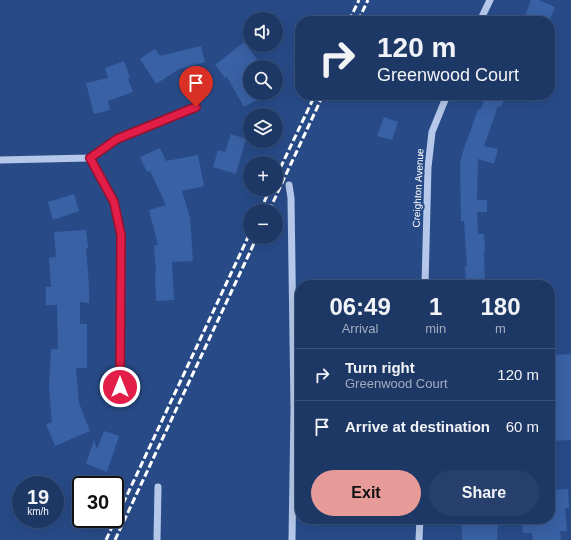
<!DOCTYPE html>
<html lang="en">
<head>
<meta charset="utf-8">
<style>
  body { margin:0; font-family:Arial,sans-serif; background:#263f6c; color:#f1f3f6; height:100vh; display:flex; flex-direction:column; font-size:15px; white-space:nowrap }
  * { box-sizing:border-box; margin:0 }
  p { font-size:13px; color:#a1acbf }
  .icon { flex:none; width:22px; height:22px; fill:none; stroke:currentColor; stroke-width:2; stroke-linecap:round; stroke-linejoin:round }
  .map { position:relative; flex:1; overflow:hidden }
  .details { position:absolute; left:295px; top:280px; width:260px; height:244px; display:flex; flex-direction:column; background:#1e3866; border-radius:16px; box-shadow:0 4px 16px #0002,0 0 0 1px #3c527a }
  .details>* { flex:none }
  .guide { position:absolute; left:295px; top:16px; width:260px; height:84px; border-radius:16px; box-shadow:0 4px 16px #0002,0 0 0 1px #3c527a; background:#1e3866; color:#f1f3f6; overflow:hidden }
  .buttons { position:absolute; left:243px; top:12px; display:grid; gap:8px }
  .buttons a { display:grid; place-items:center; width:40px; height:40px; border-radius:50%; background:#1e3866; box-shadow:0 4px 16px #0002,0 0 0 1px #3c527a; font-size:20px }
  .speed { position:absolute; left:12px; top:476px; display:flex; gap:8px; font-size:20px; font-weight:700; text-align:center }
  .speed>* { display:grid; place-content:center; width:52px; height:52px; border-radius:50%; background:#1e3866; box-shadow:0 4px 16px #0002,0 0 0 1px #3c527a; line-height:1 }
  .speed small { font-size:10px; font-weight:400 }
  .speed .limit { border:2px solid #111; border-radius:6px; background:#fff; color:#111 }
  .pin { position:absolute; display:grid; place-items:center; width:34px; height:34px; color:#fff; margin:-41px -17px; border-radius:50% 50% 50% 0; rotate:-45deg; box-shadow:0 0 4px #0007 }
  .pin .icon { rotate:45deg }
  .me { position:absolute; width:44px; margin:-22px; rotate:0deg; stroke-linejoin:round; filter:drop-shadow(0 0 3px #0008) }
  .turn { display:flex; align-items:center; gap:14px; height:84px; padding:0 16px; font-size:18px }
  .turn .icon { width:52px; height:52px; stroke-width:2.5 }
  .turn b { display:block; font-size:28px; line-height:34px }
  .eta { display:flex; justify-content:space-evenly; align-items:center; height:68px; text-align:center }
  .eta b { font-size:24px; font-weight:800; line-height:28px }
  .button { display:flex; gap:8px; margin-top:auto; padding:8px 16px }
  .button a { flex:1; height:46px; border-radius:24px; background:#e69b98; color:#111; font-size:16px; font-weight:800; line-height:46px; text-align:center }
  .button a+a { background:#263f6c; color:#f1f3f6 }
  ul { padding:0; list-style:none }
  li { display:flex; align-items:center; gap:12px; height:52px; padding:0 16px; border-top:1px solid #3c527a }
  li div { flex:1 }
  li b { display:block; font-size:15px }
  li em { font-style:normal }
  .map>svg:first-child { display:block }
  .building { fill:#3961a5 }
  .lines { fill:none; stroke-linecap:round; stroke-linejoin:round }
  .minor { stroke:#b5c8e9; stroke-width:7 }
  .rail { stroke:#fff; stroke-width:3; stroke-dasharray:7 3; stroke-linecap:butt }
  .route-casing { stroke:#92132f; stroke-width:10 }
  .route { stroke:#e11d48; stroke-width:7 }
  .labels { text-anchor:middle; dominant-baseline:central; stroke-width:4; stroke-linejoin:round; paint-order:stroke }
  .street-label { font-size:10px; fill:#fff; stroke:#284b88 }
</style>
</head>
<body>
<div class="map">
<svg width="571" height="540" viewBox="0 0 571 540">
  <rect width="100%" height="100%" fill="#284b88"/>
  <g class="building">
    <path d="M531,0H539L555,7L549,21H536L525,16Z"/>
    <path d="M244,42L257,59L250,64V93H269L244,107L227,77L225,78L215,65Z"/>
    <path d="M201,46L205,62L179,69L156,84L140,59L155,49L160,56Z"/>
    <path d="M124,61L130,78L128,79L133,92L108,101L110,110L94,114L86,83L108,78L105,68Z"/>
    <path d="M471,95H506L501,107L498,106L484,146L498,149L494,164L478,159L477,200H487V212H477L478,234H484L485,252H484L485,285H466L465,266H467L464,221H461L460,163L466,141H467L478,109H481L484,101Z"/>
    <path d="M384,117L398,122L392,140L377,136Z"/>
    <path d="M231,134L246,139L236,174L213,167L218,150L225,152Z"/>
    <path d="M160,148L166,161L198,155L204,186L182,191L190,218L193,261L172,262L174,300L156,301L155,274H156L154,245H158L149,210L166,205L150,171L147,172L140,157Z"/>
    <path d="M74,194L79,211L53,220L48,202Z"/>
    <path d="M86,230L88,248H86L89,286V303L80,302V324H87V368H76L79,403L90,431L55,446L46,424L52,422L49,388L51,349H58L57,305H46V287H51L49,258L56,257L54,232Z"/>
    <path d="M571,354V440L550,441V397H555L552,355Z"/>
    <path d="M104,431L119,436L107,472L86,464L94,440L97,449Z"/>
    <path d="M568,489L569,508H565L567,531H560L561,540H533L532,533H523L522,519H550V490Z"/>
    <path d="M462,519H498L497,540H462Z"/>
  </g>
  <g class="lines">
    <g class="minor">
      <path d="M480,21L490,0"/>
      <path d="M89,158L114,202L121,235L120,387"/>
      <path d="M0,160L89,158L117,139L196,107"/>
      <path d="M289,185L291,198L294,409L292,540"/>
      <path d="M425,285L428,167L432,132L447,95"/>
      <path d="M157,540L158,487"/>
      <path d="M419,540L420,519"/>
    </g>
    <g class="rail">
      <path d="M349,21L359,0"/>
      <path d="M358,21L368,0"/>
      <path d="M276,177L315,95"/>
      <path d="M260,211L270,189"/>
      <path d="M269,211L323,95"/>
      <path d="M106,540L250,233"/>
      <path d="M115,540L257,237"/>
    </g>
  </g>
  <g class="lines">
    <g class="route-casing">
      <path id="route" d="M120,387L121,235L114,202L90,158L117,139L196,107"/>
    </g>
    <use href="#route" class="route"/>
  </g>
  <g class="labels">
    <g class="street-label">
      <text transform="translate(418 188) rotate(-87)">Creighton Avenue</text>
    </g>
  </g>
</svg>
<div class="buttons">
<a><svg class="icon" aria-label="sound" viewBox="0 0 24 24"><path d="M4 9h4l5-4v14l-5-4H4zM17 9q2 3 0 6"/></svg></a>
<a><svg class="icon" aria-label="search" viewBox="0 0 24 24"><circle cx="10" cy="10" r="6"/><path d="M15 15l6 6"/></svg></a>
<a><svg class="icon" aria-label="layers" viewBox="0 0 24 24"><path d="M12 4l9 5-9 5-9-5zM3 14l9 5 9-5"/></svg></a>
<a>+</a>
<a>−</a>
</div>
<div class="speed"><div>19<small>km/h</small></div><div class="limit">30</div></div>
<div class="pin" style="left:196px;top:107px;background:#d93025"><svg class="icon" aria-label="arrive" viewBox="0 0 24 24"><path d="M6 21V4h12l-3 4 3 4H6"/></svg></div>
<svg class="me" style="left:120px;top:387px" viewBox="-20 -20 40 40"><circle r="17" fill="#e11d48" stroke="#fff" stroke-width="3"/><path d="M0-11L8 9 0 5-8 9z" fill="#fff"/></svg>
<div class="guide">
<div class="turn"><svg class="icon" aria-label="right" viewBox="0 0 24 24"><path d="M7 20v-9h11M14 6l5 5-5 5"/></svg><div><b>120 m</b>Greenwood Court</div></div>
</div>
<section class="details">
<div class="eta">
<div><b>06:49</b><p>Arrival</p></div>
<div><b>1</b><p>min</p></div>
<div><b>180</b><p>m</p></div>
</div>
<ul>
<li><svg class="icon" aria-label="right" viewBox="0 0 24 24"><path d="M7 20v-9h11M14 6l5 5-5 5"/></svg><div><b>Turn right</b><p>Greenwood Court</p></div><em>120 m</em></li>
<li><svg class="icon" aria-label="arrive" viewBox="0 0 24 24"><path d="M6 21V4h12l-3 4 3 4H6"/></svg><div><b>Arrive at destination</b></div><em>60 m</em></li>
</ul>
<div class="button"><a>Exit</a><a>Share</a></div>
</section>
</div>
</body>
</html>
